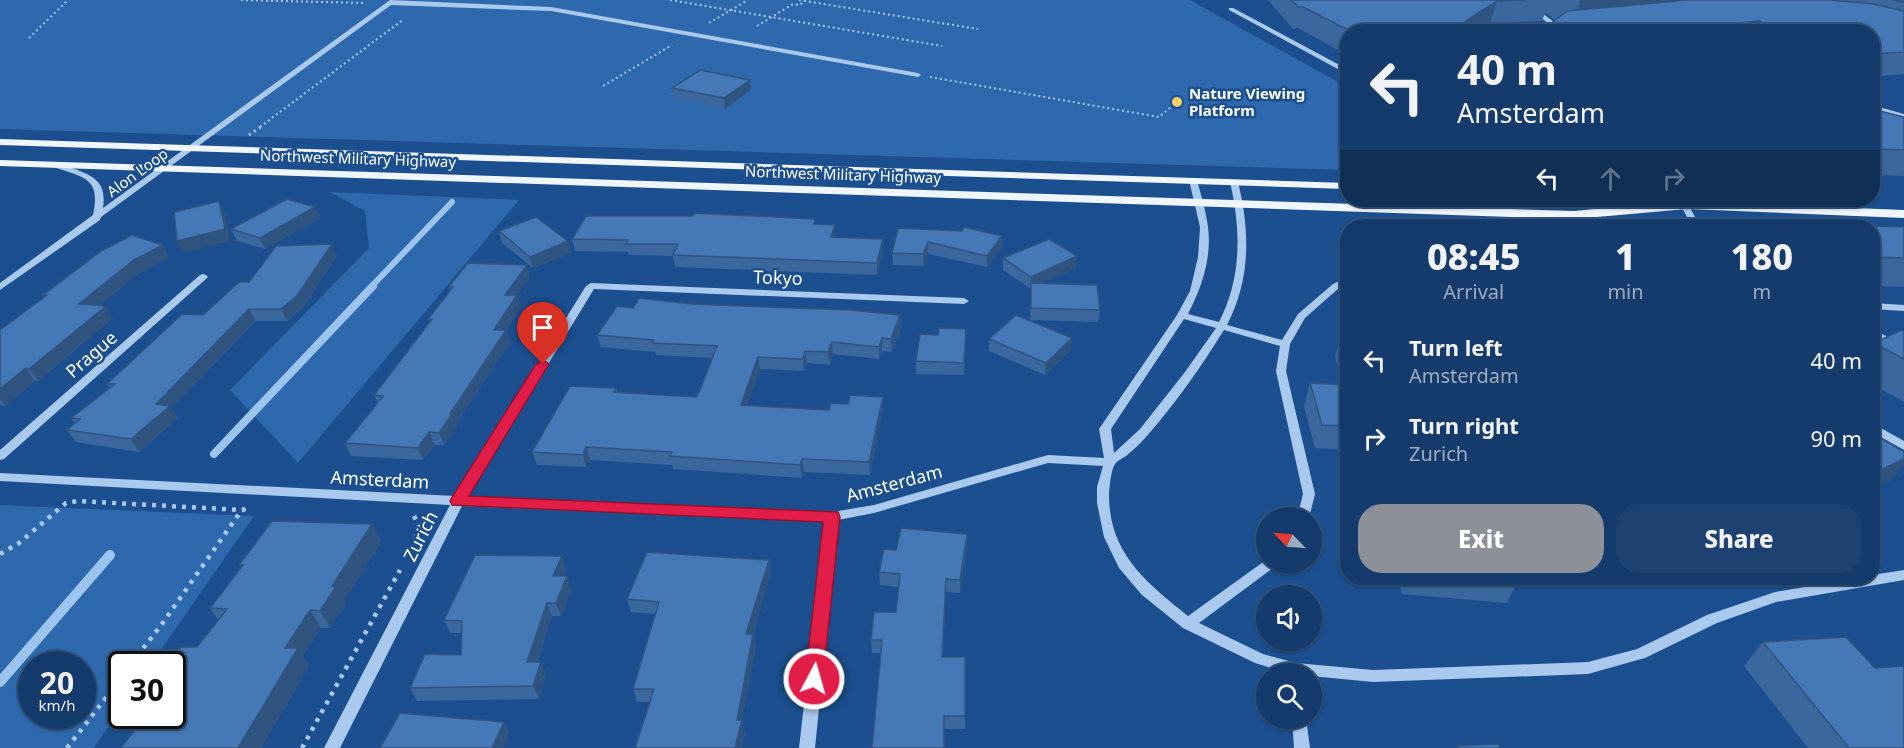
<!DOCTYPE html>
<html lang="en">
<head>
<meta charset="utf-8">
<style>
  body { margin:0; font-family:"Noto Sans",sans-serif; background:#1d4271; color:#f1f3f6; height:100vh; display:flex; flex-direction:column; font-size:22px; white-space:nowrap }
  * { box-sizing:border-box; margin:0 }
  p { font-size:20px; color:#9dadc1 }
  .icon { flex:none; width:33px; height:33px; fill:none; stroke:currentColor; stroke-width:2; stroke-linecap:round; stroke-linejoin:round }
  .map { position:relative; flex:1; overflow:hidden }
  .panel { position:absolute; left:1340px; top:219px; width:540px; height:366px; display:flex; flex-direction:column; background:#143b6b; border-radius:24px; box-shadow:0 2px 4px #0004,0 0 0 2px #33557e }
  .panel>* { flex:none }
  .banner { position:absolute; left:1340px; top:24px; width:540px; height:183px; border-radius:24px; box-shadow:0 2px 4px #0004,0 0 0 2px #33557e; background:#143b6b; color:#f1f3f6; overflow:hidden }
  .needle { width:39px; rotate:295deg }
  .tools { position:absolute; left:1256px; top:507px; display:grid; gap:12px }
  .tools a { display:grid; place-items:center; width:66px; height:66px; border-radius:50%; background:#143b6b; box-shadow:0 2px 4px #0004,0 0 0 2px #33557e; font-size:30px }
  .speed { position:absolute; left:18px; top:651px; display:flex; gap:12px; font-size:30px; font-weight:700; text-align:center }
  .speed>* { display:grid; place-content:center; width:78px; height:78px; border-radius:50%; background:#143b6b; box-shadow:0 2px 4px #0004,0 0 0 2px #33557e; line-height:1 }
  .speed small { font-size:15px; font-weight:400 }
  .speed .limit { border:3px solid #111; border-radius:9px; background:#fff; color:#111 }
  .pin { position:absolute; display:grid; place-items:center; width:51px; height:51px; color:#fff; margin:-62px -26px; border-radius:50% 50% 50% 0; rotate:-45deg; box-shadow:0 0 6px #0007 }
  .pin .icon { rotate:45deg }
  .me { position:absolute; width:66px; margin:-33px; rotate:6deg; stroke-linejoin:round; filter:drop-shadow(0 0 4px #0008) }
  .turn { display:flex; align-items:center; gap:21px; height:126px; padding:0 18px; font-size:27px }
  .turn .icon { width:78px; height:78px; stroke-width:2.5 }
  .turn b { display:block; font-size:42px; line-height:51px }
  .lanes { display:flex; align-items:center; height:57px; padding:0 18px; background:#0003; justify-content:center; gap:30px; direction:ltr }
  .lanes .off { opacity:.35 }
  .eta { display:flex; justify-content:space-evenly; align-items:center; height:102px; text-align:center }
  .eta b { font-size:36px; font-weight:800; line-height:42px }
  .cta { display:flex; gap:12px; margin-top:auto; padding:12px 18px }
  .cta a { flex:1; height:69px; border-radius:24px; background:#8c9099; color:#fff; font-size:24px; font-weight:800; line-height:69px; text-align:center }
  .cta a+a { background:#1d4271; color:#f1f3f6 }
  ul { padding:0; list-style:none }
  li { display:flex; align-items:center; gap:18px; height:78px; padding:0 18px }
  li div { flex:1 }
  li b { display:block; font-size:22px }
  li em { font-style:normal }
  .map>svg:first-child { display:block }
  .green { fill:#2e69ad; fill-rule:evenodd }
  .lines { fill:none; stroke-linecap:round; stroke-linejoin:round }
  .stream-far2 { stroke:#9cc4f0; stroke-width:6 }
  .stream-far1 { stroke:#9cc4f0; stroke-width:8 }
  .stream { stroke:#9cc4f0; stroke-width:10 }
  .path-far2 { stroke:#a9c9ee; stroke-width:2; stroke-dasharray:2 3; stroke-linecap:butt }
  .path-far1 { stroke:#a9c9ee; stroke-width:3; stroke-dasharray:2 4; stroke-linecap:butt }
  .path { stroke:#a9c9ee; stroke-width:4.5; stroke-dasharray:4 6; stroke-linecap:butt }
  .minor { fill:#a9c9ee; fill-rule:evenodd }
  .major { fill:#f0f6ff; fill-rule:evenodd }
  .wall { fill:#3a679d }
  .shaded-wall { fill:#305480 }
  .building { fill:#4478b7; stroke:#305480; stroke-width:1.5 }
  .route { fill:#e11d48; stroke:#92132f; stroke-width:1.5 }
  .poi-dot { fill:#ffd166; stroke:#1b4f8f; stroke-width:2 }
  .labels { text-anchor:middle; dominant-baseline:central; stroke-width:5; stroke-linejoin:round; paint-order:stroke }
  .far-poi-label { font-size:15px; font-weight:bold; fill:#fff; stroke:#1b4f8f; text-anchor:start }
  .far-street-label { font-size:15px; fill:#fff; stroke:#1b4f8f }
  .street-label { font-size:18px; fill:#fff; stroke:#1b4f8f }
</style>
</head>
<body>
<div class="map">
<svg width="1904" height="748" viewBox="0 0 1904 748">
  <rect width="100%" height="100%" fill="#1b4f8f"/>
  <g class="green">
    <path d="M0,0H1190L1347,87V170L0,129Z"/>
    <path d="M329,192L519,200L298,463L230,390L369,248L365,211Z"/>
    <path d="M0,505L254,516L151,664H122L121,708L94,748H0ZM82,664V716H32V664Z"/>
  </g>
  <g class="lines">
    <path class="stream-far2" d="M371,287L452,202"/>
    <path class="stream-far1" d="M214,454L373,286"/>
    <path class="stream" d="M0,682L110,555"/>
    <g class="path-far2">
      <path d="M241,0L364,3"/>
      <path d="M670,0L942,46"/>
      <path d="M799,0L978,29"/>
      <path d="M709,23L748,0"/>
      <path d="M757,26L793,4L799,5L804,2"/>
      <path d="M29,38L68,0"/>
      <path d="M930,77L1159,117L1177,102"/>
      <path d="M603,86L672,45"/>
      <path d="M260,127L404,19"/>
    </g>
    <path class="path-far1" d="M249,135L262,126"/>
    <g class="path">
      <path d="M414,516L419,526L414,545"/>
      <path d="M0,554L19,543L66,503L78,501L242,510L248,508"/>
      <path d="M131,664L162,624L241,511"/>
      <path d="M67,748L122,677"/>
      <path d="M302,748L400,570"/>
    </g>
    <g class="minor">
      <path d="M390,0L551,7L918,73L921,75L918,77L551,11L391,5L101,217L100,220L0,290V283L93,215C101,177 84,178 54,167V163C61,163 66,166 72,168C94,176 107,182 103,208Z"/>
      <path d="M1517,0H1524L1561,27L1540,32H1522L1552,26Z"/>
      <path d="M1229,8H1233L1347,69V74L1229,10Z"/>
      <path d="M1872,105L1904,114V118L1872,109Z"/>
      <path d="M1190,178H1193L1197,180C1201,195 1206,211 1208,227C1212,257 1202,287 1188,314L1219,322C1242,278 1241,229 1230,182L1234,180L1238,182C1250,231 1251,279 1227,325L1282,340L1298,314L1333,284L1347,277V284L1339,288L1305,318L1290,344L1286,371L1315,494L1309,518H1297L1303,494L1276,371L1280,346L1224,330C1201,367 1175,404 1146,437C1140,444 1133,450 1126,456C1123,458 1117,461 1115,464C1111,470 1109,488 1109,495C1109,554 1147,583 1188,616L1266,560V562H1278L1277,565L1199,623L1263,654L1296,663L1373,670L1588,662L1637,649L1707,615L1775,592L1859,578H1872V575L1904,570V580L1776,602L1717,623L1645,658L1588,674L1373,682L1311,676V674H1291L1255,663L1183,628L1142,595L1119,568L1104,537L1097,503V487L1103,466L1048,463L874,513L838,520L815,748H799L825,521L462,506L340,748H324L450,505L0,481V473L455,496L586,286L591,283L964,298L969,301L964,304L594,289L467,497L832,512L874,505L1048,455L1104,458L1099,429L1177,315L1190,291L1198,257L1200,227L1189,180ZM1184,319L1216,328L1185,372L1140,429L1114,453L1111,429Z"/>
      <path d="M1681,200H1689V206L1700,226H1692L1681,206Z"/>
      <path d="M203,274L206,275L208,277L206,279L4,459L0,460V450L200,275Z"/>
      <path d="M1872,303L1904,305V311L1872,309Z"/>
      <path d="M1872,329L1904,345V352L1872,336Z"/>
      <path d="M1872,423L1904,441V450L1872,432Z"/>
      <path d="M1292,718H1306L1310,748H1294Z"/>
    </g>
    <g class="major">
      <path d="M0,139L1347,183V189L0,145Z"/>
      <path d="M0,160L1574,211L1676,201L1904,210V218L1687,209L1574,219L0,166Z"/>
    </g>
  </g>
  <g class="wall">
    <path d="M1268,0H1904V74L1872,77V32H1540L1555,20L1545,13L1542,21L1490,23L1476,32H1347V55L1298,28L1293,29Z"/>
    <path d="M672,88L751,90L725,109L674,98Z"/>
    <path d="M1872,109L1904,117V176L1872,175Z"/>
    <path d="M320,218L265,249L237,241L231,229Z"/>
    <path d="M816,224L835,237L883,239V251L877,275L675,267L673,256L629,255L628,252L575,251L572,239Z"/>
    <path d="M1872,226L1904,227V287L1872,286Z"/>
    <path d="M898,228L1002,247L987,267L928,254L924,266L893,265L892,253Z"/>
    <path d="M499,231L568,241L571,253L533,268L502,243Z"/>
    <path d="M337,255L303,308L287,321H256L172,408L178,418L139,452L76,442L67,430L75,424L71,418L110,388L107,384L249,282Z"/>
    <path d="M169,257L141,272L100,305L113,318L38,381H35L5,406L0,405V330L44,297L43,295Z"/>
    <path d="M1003,258L1076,268L1042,283L1100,310L1098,322L1030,320L1031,289L1003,270Z"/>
    <path d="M530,277L517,295L521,307L506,330L510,342L456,424L457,426L444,445H435L423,460L351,456L345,443L378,403L374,395L430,322L428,319L450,291L449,286Z"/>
    <path d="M692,304L900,315L901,327L892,352L882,351L879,359L833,354L830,365L807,363L804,371L760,369L747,406L829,410L848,404L883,397V409L870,475L804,472L802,478L673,469L672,465L590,460L586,467L537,465L532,452L616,388L618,393L696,397L700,390L713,358L656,355L655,352L601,347L597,335L633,308Z"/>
    <path d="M1904,331V402L1872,384V345L1874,343Z"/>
    <path d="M1347,332V450L1315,448L1304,406L1310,383L1343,385L1335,356L1342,334Z"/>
    <path d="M1072,338L1071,350L1045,375L989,351V339Z"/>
    <path d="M966,341L964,375L916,374V361Z"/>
    <path d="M372,524L381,542L344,601L346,604L330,628H321L302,656L309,666L261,748H121L218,620L210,608L241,567L239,565Z"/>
    <path d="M967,547L960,593L946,592L943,657H965V729H944L881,653H872L871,640L896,612L899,587L880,585L879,572L896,550Z"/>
    <path d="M769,560L771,573L753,634L756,647L742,720L745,733L741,748H635L650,702H637L633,689L655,614L631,612L627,599Z"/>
    <path d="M566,569L563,576L571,589L561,616H552L537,662H541L546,675L539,699L417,701L410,688L461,655L462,633H450L444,620Z"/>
    <path d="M1398,578H1519V579L1507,603L1402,594Z"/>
    <path d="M1763,642L1904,748H1808L1744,666Z"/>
  </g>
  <g class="shaded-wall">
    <path d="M1598,0H1736L1572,24L1580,2Z"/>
    <path d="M1497,1L1490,23L1476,32H1449Z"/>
    <path d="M750,80L751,90L725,109L724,98Z"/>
    <path d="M219,201L225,212L230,241L183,253L177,241Z"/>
    <path d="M315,207L320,218L265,249L260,238Z"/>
    <path d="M835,225L836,236L832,248L831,237Z"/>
    <path d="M1002,236V247L987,267V256Z"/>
    <path d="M883,239V251L877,275V263Z"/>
    <path d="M568,241L571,253L533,268L530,257Z"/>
    <path d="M928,242V254L924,266L923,254Z"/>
    <path d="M332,244L337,255L303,308L287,321L281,309Z"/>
    <path d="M163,245L169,257L141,272L87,316L79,304L134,260Z"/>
    <path d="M1077,256L1076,268L1031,288V283L1030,289L1031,277Z"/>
    <path d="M527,265L530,277L509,307L505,295Z"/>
    <path d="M517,295L521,307L498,342L494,330Z"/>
    <path d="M106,306L113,318L38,381L29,369Z"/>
    <path d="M249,309L256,321L172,408L178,418L139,452L131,439L156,404Z"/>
    <path d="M900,315L901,327L892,352L891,339Z"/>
    <path d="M506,330L510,342L456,424L457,426L444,445L439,433L450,414Z"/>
    <path d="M882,338V351L879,359V347Z"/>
    <path d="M1072,338L1071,350L1045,375L1046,363Z"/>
    <path d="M832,342L833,354L830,365L828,352Z"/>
    <path d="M805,351L807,363L804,371L803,359Z"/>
    <path d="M758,357L760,369L743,418L741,405Z"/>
    <path d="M26,368L35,381L5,406L0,399V389Z"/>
    <path d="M883,397V409L870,475L869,462Z"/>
    <path d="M429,432L435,445L423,460L418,448Z"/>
    <path d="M586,447L590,460L586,467L583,455Z"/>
    <path d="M802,459L804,472L802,478L800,465Z"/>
    <path d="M1904,459V465L1893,479L1872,489V474Z"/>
    <path d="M372,524L381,542L344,601L346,604L330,628L320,611L332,586Z"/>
    <path d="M967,534V547L960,593V580Z"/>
    <path d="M562,556L566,569L558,589L553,576Z"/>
    <path d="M769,560L771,573L749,647L746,634Z"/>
    <path d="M567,576L571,589L561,616L556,603Z"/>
    <path d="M946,579V592L942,670V657Z"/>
    <path d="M547,603L552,616L532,675L527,662Z"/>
    <path d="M310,610L321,628L302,656L309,666L261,748H238L285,648Z"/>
    <path d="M753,634L756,647L742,721L745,733L741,748H735L737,720Z"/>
    <path d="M541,662L546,675L539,699L533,686Z"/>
    <path d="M504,722L510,734L504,748H492Z"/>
  </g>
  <g class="building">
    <path d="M1291,0H1526L1497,1L1449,32H1352L1303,7H1298Z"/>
    <path d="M1582,0H1598L1580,2Z"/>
    <path d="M1687,0H1832L1873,4L1904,11V52L1872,54V32H1820L1822,30L1769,28L1760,21L1684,27L1691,32H1540L1567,11Z"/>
    <path d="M1892,0H1904V2Z"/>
    <path d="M700,70L750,80L724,98L672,88Z"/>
    <path d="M1872,109L1904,117V150L1883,149L1876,143H1872Z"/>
    <path d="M287,199L315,207L260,238L231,229Z"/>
    <path d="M219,201L225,229L177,241L174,212Z"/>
    <path d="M695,213L815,219L814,224L835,225L831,237L883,239L877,263L673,255L678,244H626L628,240L572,239L586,216H693Z"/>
    <path d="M536,217L568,241L530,257L499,231Z"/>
    <path d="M1691,220L1703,226H1672Z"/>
    <path d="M1797,225L1822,226H1798Z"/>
    <path d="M1872,226L1904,227V258L1872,257V229H1875Z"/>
    <path d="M964,227L1002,236L987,256L928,242L923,254L892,253L898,228L962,231Z"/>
    <path d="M132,235L163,245L134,260L79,304L106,306L29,369L26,368L0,389V330L47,295H43L101,251Z"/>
    <path d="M1049,239L1077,256L1031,277L1003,258Z"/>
    <path d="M332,244L297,296L281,309H249L156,404L170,406L131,439L67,430L80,419L71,418L115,384H107L182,314L203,315L239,282H249L276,246Z"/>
    <path d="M468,263L527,265L505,295H517L494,330H506L450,414H452L439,433L429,432L418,448L345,443L383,396L374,395L432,319H428L453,287L449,286Z"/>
    <path d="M1031,283L1097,285L1100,310L1031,308Z"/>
    <path d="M639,298L692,304L851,310L900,315L891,339L882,338L879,347L832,342L828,352L805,351L803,359L758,357L741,405L829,410L831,403L848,404L850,395L883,397L869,462L802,459L800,465L670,456L672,452L586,447L583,455L532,452L570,386L616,388L614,392L696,397L700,390L717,346L653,343L654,340L597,335L617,306L633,308Z"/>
    <path d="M1016,315L1072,338L1046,363L989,339Z"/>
    <path d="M939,328L966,329L964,363L916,361L920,334L938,335Z"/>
    <path d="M1901,330L1904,331V359L1874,343Z"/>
    <path d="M1347,332V352L1342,334Z"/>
    <path d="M1310,383L1347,385V426L1322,425Z"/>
    <path d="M1872,433L1904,452V459L1872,474Z"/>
    <path d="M272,521L372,524L332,586L336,587L320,611L310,610L285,648H298L238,748H121L145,716H172V664H169L181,647H197L227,609L210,608L243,565H239Z"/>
    <path d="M901,528L967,534L960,580L946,579L942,657H965V716H944V748H872L882,640H871L874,612H896L900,574L879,572L884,549L896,550Z"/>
    <path d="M647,552L769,560L746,634H753L737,720H742L735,748H635L654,689H633L659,602L627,599Z"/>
    <path d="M475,555L562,556L553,576H567L556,603H547L527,662H541L533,686L410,688L425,654L461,655L462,621L444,620Z"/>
    <path d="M1502,578H1519V579Z"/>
    <path d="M1846,637L1875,668L1904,666V748H1849L1763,642Z"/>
    <path d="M400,713L504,722L492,748H380Z"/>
    <path d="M1498,744L1500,748H1458L1457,746Z"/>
  </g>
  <path class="route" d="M543,360L549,364L469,496L838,512L840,517L823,679L821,684L814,687L808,684L805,679L823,522L452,505L450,501L452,497L536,364Z"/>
  <circle class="poi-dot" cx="1177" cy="102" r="6"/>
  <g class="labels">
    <g class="far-poi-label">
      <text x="1189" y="93">Nature Viewing<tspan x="1189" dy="17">Platform</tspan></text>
    </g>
    <g class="far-street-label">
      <text transform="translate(358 158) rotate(2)">Northwest Military Highway</text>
      <text transform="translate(137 172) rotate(-36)">Alon Loop</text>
      <text transform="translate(843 174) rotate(2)">Northwest Military Highway</text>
    </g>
    <g class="street-label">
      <text transform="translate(778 277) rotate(2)">Tokyo</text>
      <text transform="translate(91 354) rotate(-41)">Prague</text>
      <text transform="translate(380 479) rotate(3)">Amsterdam</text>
      <text transform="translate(894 483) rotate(-15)">Amsterdam</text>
      <text transform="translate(420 536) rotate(-63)">Zurich</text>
    </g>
  </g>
</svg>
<div class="tools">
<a><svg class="needle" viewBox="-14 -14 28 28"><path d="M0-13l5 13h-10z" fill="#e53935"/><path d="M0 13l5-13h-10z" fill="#9dadc1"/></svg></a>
<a><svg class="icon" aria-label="sound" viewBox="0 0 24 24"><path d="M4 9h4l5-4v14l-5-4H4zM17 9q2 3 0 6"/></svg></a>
<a><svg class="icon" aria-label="search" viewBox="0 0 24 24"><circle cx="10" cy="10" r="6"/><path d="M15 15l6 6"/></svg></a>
</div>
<div class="speed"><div>20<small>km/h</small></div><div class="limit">30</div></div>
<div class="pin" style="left:543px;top:364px;background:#d93025"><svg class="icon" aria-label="arrive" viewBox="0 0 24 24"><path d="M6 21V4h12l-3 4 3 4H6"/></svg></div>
<svg class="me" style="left:814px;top:679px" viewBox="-20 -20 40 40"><circle r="17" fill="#e11d48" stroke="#fff" stroke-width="3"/><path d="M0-11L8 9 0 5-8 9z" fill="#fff"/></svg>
<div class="banner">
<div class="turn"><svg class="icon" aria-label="left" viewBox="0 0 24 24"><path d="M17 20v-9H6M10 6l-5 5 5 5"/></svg><div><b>40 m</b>Amsterdam</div></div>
<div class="lanes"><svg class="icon" aria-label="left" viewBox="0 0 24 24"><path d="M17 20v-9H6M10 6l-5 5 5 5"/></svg><svg class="icon off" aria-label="ahead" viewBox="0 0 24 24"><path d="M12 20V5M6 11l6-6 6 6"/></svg><svg class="icon off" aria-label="right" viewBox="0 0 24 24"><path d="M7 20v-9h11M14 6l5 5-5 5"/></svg></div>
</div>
<section class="panel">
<div class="eta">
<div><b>08:45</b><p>Arrival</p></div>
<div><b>1</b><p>min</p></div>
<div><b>180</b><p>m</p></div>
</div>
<ul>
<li><svg class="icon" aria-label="left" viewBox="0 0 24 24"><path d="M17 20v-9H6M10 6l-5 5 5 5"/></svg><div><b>Turn left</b><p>Amsterdam</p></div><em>40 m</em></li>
<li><svg class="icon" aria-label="right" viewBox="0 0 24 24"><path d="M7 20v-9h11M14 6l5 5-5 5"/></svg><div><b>Turn right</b><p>Zurich</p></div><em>90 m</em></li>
</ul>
<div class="cta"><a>Exit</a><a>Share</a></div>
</section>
</div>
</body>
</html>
